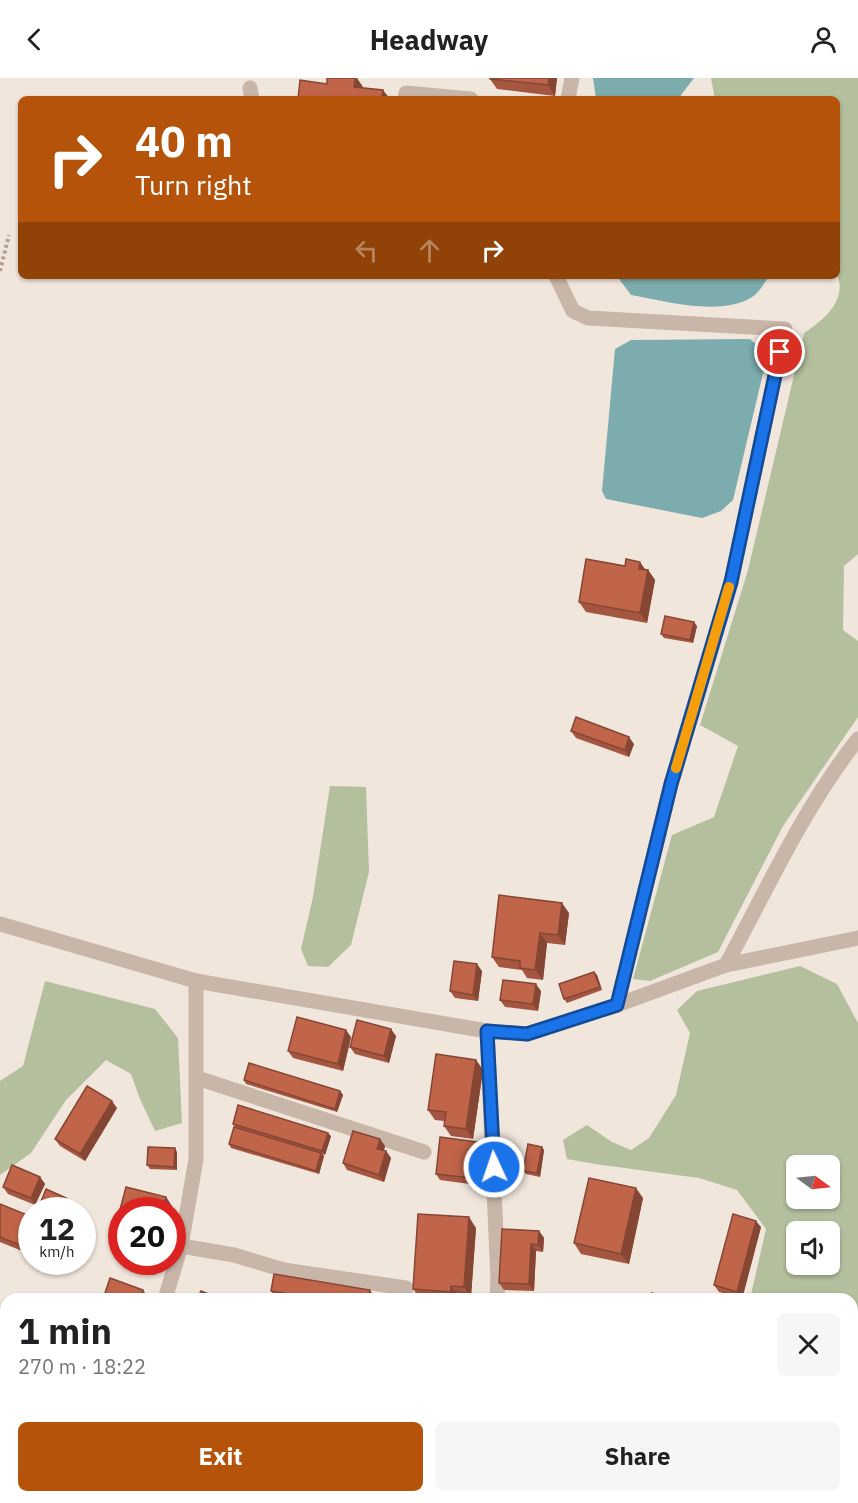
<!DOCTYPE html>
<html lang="en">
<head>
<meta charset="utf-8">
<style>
  body { margin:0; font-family:"IBM Plex Sans",sans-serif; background:#f6f6f6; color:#202124; height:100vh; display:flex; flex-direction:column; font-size:22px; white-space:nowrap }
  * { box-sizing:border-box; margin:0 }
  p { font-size:20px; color:#757577 }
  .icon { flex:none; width:33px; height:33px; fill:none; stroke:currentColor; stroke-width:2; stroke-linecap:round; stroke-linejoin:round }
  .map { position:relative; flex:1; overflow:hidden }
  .sheet { position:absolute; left:0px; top:1215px; width:858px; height:210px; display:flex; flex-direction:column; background:#fff; border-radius:18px 18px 0 0; box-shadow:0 2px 4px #0004 }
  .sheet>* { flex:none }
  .guide { position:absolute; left:18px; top:18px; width:822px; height:183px; border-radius:9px; box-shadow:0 2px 4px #0004; background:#b45309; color:#fff; overflow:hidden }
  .needle { width:39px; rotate:105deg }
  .fabs { position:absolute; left:786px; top:1077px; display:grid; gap:12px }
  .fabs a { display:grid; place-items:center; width:54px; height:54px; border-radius:9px; background:#fff; box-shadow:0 2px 4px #0004; font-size:30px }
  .speed { position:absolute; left:18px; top:1119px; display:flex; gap:12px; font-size:30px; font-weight:700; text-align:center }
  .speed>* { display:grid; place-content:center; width:78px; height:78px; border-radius:50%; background:#fff; box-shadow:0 2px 4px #0004; line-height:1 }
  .speed small { font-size:15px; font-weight:400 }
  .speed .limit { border:9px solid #d22; background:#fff; color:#111 }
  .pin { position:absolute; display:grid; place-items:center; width:51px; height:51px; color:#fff; margin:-26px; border:3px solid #fff; border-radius:50%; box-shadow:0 2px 6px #0007 }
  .me { position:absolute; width:66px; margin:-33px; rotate:357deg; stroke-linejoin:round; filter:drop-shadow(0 0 4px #0008) }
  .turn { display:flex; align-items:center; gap:21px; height:126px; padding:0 18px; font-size:27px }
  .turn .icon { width:78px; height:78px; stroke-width:2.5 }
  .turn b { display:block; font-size:42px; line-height:51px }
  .lanes { display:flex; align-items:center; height:57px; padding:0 18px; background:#0003; justify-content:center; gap:30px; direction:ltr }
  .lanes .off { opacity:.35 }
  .round { display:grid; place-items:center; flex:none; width:63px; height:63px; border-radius:9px; background:#f6f6f6 }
  .head { display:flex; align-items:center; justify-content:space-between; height:102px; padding:0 18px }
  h1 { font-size:36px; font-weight:800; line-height:45px }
  .action { display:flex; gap:12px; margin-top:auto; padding:12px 18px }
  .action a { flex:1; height:69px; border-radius:9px; background:#b45309; color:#fff; font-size:24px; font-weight:800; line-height:69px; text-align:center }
  .action a+a { background:#f6f6f6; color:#202124 }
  header { display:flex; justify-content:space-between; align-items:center; height:78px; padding:0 18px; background:#fff; font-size:27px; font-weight:800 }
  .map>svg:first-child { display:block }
  .green { fill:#b4bf9d; fill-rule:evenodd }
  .water { fill:#7cacad }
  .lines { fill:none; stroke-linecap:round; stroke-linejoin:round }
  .path { stroke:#b4a093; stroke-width:4; stroke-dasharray:3 3; stroke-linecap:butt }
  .minor { stroke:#c8b6a8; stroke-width:15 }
  .wall { fill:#a55640 }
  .shaded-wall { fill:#864634 }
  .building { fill:#c0644a; stroke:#864634; stroke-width:1.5 }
  .route-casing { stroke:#114b97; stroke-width:15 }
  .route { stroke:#1a73e8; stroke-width:10 }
  .slow { stroke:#f59e0b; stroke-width:10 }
</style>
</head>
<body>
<header><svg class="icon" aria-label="back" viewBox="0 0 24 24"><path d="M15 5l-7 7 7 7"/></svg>Headway<svg class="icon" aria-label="person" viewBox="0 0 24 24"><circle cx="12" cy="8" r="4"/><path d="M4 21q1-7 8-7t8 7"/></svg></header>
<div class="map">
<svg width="858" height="1425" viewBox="0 0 858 1425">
  <rect width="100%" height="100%" fill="#f1e6dc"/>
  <g class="green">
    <path d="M711,0H858V476L844,488L843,552L858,563V639L783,748L718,874L650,903L633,901L672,757L714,739L738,668L700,647L748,492L804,255C823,243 848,222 837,197V21H715Z"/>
    <path d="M330,708L366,709L369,794L351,867L328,889L308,888L301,871L313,819Z"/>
    <path d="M800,888L837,906L858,945V1374L852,1403V1221H750L766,1151L737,1112L699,1100L595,1086L567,1081L563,1062L587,1047L612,1064L631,1072L649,1060L676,1017L690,955L677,932L697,913ZM796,1088H830V1120H796ZM796,1154H830V1186H796Z"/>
    <path d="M45,903L155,931L178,960L182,1045L155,1053L140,1021L131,996L106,982L66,1022L31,1075L0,1097V1003L23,988Z"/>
    <path d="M675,1419H848L846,1425H674Z"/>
  </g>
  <g class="water">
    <path d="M593,0H694L678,21H596Z"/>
    <path d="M619,198H769C765,204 760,213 755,217C725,240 665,223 631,217L619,201Z"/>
    <path d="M750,261L764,273L765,287L733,422L721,433L702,440L606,421L602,413L615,271L631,262Z"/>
  </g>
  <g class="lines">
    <path class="path" d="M0,193L9,157"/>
    <g class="minor">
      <path d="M250,10L252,21"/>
      <path d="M405,21L406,15L471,21"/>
      <path d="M568,21L572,0"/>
      <path d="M556,198L573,233L588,240L785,251L731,504L671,706L617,927"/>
      <path d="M0,846L196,903L487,953L527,956L617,927L726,887L858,860"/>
      <path d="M726,887C767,811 804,729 858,661"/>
      <path d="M487,953L498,1202L497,1221"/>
      <path d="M197,1000L424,1074"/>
      <path d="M181,1168L234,1177L284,1192L406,1210L404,1221"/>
      <path d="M165,1221L181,1168L196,1081V903"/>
      <path d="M166,1419L167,1425"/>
      <path d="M64,1425L67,1419"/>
      <path d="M853,1425L858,1400"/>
    </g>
  </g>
  <g class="wall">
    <path d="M557,0L555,18L497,11L490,1Z"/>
    <path d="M645,491L648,492L655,502L647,545L586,534L579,524Z"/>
    <path d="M697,548L693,565L664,560L661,556Z"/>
    <path d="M571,653L634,666L629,679L576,660Z"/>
    <path d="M569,835L565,867L547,865L543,902L527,900L522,892L499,889L492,879Z"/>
    <path d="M482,893L478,923L455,920L450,913Z"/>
    <path d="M594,894L597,897L602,912L567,925L564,921Z"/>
    <path d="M541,913L538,933L505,929L500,922Z"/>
    <path d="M396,958L389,985L355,976L350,969Z"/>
    <path d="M351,959L343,993L293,980L288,973Z"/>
    <path d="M476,982L483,992L473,1061L451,1058L444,1048V1043L435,1042L428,1032Z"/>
    <path d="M244,1002L340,1013L343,1017L337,1034L246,1006Z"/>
    <path d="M117,1030L85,1083L60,1068L55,1061Z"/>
    <path d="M233,1046L331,1058L325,1077L322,1076L324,1078L319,1096L231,1070L229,1066L235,1049Z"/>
    <path d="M380,1061L385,1068L384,1073H386L391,1080L384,1104L347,1092L343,1085Z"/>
    <path d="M482,1071L477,1107L440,1102L436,1096Z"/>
    <path d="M544,1072L540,1099L526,1096L523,1093Z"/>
    <path d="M177,1074V1092L150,1091L147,1087Z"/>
    <path d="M40,1099L45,1106L35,1127L8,1116L3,1109Z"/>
    <path d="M126,1109L166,1119L173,1130L172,1132H122V1184H158L155,1197L126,1190L119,1179L121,1172H119L112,1162Z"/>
    <path d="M66,1120L69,1123L65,1132H50L43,1129L40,1126Z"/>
    <path d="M643,1120L629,1186L581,1176L574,1165Z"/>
    <path d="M0,1126L32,1139V1177L0,1164Z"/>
    <path d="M761,1149L742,1221L719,1214L714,1207Z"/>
    <path d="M476,1150L471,1216L478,1218L481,1221H420L413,1211Z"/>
    <path d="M539,1153L544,1160L543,1174L536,1173L534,1213L504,1212L499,1205Z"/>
    <path d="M271,1213L372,1215L371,1221H299L274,1217Z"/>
    <path d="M0,1278L6,1280V1320L0,1318Z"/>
    <path d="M0,1330L5,1363L0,1361Z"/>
  </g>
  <g class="shaded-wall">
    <path d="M355,0H357L365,12L354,9Z"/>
    <path d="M549,0H557L555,18L548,7Z"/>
    <path d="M383,12L390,21H382Z"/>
    <path d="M640,484L647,494L648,492L655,502L647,545L640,535L639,491Z"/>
    <path d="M694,544L697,548L693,565L690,562Z"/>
    <path d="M629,659L634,666L629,679L625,672Z"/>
    <path d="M562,825L569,835L565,867L558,857Z"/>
    <path d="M540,855L547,865L543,902L535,892Z"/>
    <path d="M477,886L482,893L478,923L473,917Z"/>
    <path d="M594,894L597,897L602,912L600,909Z"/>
    <path d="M536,906L541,913L538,933L533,926Z"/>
    <path d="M391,951L396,958L389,985L384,978Z"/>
    <path d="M346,952L351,959L343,993L338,986Z"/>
    <path d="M476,982L483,992L473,1061L466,1051Z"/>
    <path d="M340,1013L343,1017L337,1034L335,1031Z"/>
    <path d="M112,1023L117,1030L85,1083L80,1076Z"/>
    <path d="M328,1055L331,1058L325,1077L322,1073Z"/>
    <path d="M380,1061L385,1068L382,1078L377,1071Z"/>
    <path d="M477,1064L482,1071L477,1107L472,1100Z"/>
    <path d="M542,1069L544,1072L540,1099L537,1095Z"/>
    <path d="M175,1070L177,1074V1092L174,1089Z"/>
    <path d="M386,1073L391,1080L384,1104L379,1097Z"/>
    <path d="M321,1075L324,1078L319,1096L316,1093Z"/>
    <path d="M40,1099L45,1106L35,1127L31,1120Z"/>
    <path d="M636,1110L643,1120L629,1186L621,1176Z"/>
    <path d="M166,1119L173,1130L172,1132H162Z"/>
    <path d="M66,1120L69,1123L65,1132H61Z"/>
    <path d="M469,1139L476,1150L471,1220L464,1209Z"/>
    <path d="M756,1143L761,1149L742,1221L737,1214Z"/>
    <path d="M539,1153L544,1160L543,1174L538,1167Z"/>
    <path d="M531,1166L536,1173L534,1213L529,1206Z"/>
    <path d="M148,1184H158L155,1197L147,1187Z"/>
    <path d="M451,1208L458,1219L456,1221L451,1214Z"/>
    <path d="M143,1212L148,1219L147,1221H140Z"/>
    <path d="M370,1212L372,1215L371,1221H368Z"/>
    <path d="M6,1338V1360L5,1363L0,1356Z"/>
    <path d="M27,1419H35L32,1425H24Z"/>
    <path d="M511,1419H517L516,1425H510Z"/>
  </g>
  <g class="building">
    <path d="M327,0H355L354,9L383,12L382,21H298L300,2L327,6Z"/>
    <path d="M490,0H549L548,7L490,1Z"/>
    <path d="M586,481L625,488L626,481L640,484L639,491L648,492L640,535L579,524Z"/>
    <path d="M665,538L694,544L690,562L661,556Z"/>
    <path d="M576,639L629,659L625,672L571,653Z"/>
    <path d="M499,817L562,825L558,857L540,855L535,892L520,890V883L492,879Z"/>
    <path d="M454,883L477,886L473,917L450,913Z"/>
    <path d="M594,894L600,909L564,921L559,906Z"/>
    <path d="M503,902L536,906L533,926L500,922Z"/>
    <path d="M297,939L346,952L338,986L288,973Z"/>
    <path d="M357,942L391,951L384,978L350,969Z"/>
    <path d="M436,976L476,982L466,1051L444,1048L446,1034L428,1032Z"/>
    <path d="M249,985L340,1013L335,1031L244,1002Z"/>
    <path d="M87,1008L112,1023L80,1076L55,1061Z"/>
    <path d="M238,1027L328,1055L322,1073L233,1046Z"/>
    <path d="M234,1049L321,1075L316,1093L229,1066Z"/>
    <path d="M353,1053L380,1061L377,1071L386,1073L379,1097L343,1085Z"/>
    <path d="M440,1059L477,1064L472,1100L436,1096Z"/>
    <path d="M528,1066L542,1069L537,1095L523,1093Z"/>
    <path d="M148,1069L175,1070L174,1089L147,1087Z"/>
    <path d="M12,1087L40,1099L31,1120L3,1109Z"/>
    <path d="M589,1100L636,1110L621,1176L574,1165Z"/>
    <path d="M126,1109L166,1119L162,1132H122V1164L112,1162Z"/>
    <path d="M46,1111L66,1120L61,1132H57L40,1126Z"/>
    <path d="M0,1126L32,1139V1172L0,1159Z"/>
    <path d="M418,1136L469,1139L464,1209L451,1208V1214L413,1211Z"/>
    <path d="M733,1136L756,1143L737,1214L714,1207Z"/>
    <path d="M502,1151L539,1153L538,1167L531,1166L529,1206L499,1205Z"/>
    <path d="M122,1169V1180L119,1179Z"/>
    <path d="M134,1184H148L147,1187Z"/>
    <path d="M274,1196L370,1212L368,1221H319L271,1213Z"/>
    <path d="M110,1200L143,1212L140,1221H103Z"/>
    <path d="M201,1213L211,1217L209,1221H197Z"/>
    <path d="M456,1213L478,1218V1221H437L438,1217L454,1220Z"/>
    <path d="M652,1215L670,1221H650Z"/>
    <path d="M270,1219L286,1221H270Z"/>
    <path d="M0,1278L6,1280V1314L0,1312Z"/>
    <path d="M0,1330L6,1331V1338L0,1356Z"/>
    <path d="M6,1397V1419H27L24,1425H0V1409Z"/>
    <path d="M474,1419H511L510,1425H473Z"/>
  </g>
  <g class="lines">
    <g class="route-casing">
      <path id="route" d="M494,1089L487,953L527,956L617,927L671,706L731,504L780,274"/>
    </g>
    <use href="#route" class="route"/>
    <path class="slow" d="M676,690L729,509"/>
  </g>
</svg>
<div class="fabs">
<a><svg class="needle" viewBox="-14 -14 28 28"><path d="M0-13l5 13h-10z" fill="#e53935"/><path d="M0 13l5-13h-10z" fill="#757577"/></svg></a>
<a><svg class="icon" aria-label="sound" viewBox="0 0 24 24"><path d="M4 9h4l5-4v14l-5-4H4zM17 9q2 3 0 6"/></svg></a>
</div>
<div class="speed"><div>12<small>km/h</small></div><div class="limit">20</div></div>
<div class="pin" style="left:780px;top:274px;background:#d93025"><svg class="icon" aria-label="arrive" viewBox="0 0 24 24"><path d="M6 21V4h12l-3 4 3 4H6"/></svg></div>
<svg class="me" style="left:494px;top:1089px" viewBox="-20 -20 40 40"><circle r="17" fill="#1a73e8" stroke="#fff" stroke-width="3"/><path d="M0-11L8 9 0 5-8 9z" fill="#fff"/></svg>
<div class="guide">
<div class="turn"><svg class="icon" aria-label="right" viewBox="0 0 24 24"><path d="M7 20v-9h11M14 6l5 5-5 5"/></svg><div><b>40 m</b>Turn right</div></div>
<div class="lanes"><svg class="icon off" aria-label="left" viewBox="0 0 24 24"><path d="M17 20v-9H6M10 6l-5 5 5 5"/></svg><svg class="icon off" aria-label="ahead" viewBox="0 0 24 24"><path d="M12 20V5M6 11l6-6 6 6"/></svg><svg class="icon" aria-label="right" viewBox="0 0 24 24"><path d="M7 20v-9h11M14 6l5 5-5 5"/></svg></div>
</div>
<section class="sheet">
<div class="head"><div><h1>1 min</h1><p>270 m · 18:22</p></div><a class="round"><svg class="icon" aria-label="close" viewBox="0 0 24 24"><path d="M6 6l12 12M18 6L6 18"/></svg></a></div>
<div class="action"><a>Exit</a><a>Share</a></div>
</section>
</div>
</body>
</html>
